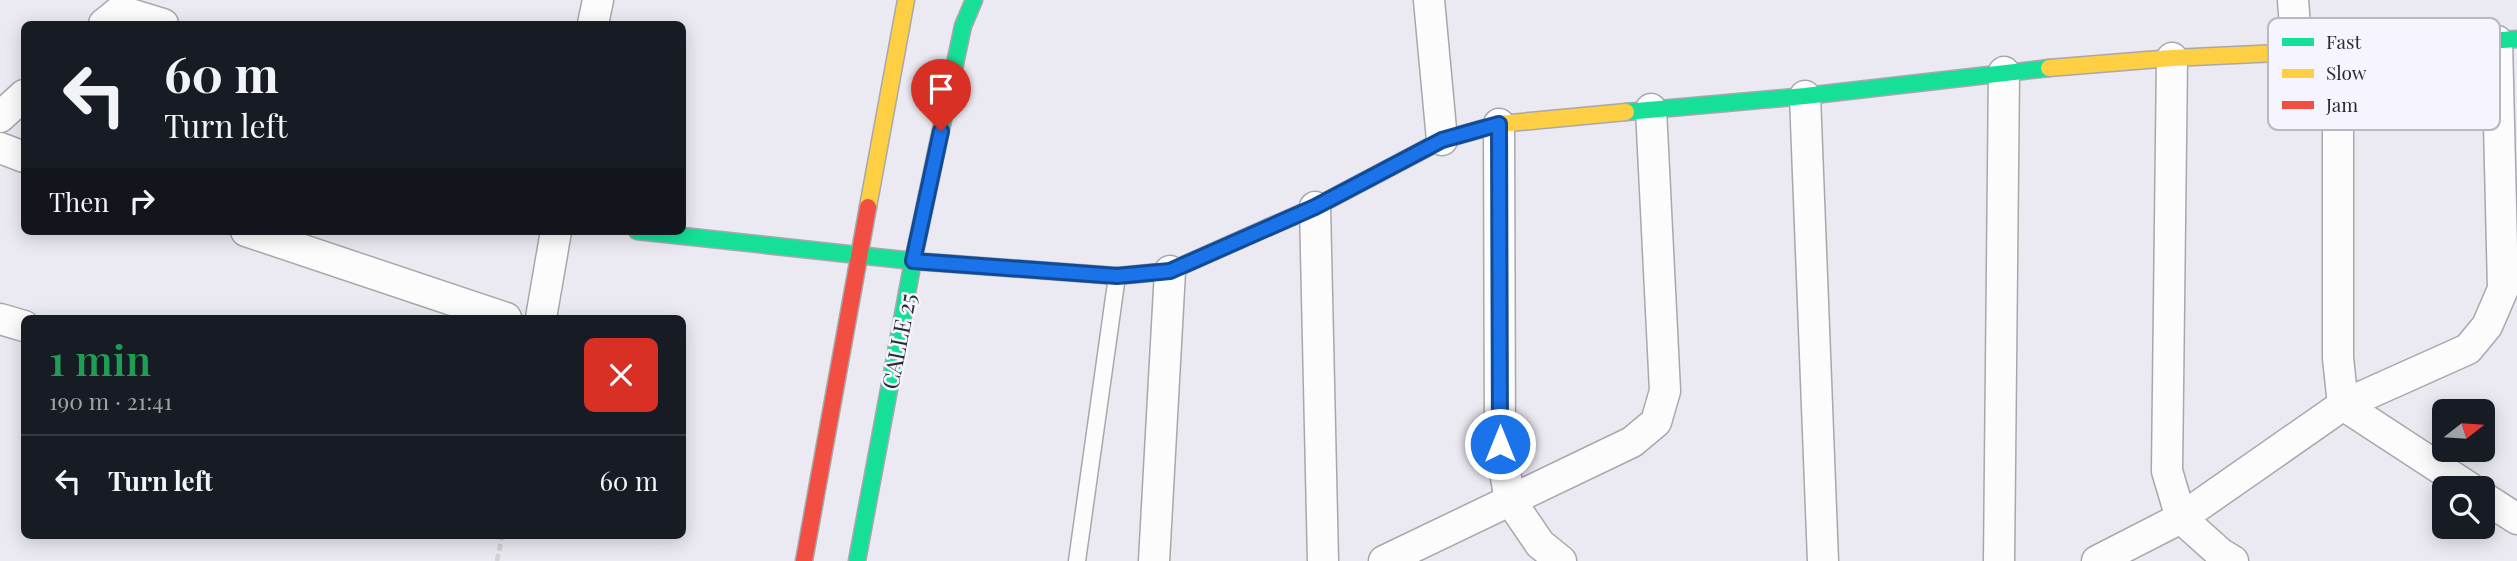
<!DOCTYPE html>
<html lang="en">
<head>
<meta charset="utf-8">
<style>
  body { margin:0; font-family:"Playfair Display",serif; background:#242831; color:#f1f3f6; height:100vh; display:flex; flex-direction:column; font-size:26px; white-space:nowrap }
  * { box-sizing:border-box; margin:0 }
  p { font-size:23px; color:#9ea1a6 }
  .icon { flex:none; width:38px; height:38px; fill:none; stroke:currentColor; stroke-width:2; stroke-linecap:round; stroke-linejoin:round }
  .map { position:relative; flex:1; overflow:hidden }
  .details { position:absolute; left:21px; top:315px; width:665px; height:224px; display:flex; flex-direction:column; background:#171b24; border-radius:10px; box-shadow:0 4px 18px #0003 }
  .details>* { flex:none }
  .hud { position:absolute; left:21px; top:21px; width:665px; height:214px; border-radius:10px; box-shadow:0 4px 18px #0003; background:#171b24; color:#f1f3f6; overflow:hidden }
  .needle { width:46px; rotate:73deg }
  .fabs { position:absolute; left:2432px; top:399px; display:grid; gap:14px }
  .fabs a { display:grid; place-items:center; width:63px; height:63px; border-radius:10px; background:#171b24; box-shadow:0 4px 18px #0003; font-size:35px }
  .pin { position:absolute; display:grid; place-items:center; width:60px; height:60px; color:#fff; margin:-72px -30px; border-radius:50% 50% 50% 0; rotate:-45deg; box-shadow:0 0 7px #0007 }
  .pin .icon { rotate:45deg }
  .me { position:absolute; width:77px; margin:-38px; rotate:0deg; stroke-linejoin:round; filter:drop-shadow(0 0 5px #0008) }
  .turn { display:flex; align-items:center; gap:24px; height:147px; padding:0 28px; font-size:32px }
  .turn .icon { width:91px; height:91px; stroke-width:2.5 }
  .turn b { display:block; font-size:49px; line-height:60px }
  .then { display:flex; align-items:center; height:66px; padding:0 28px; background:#0003; gap:14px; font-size:26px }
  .round { display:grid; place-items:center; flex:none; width:74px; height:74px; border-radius:10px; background:#242831 }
  .headline { display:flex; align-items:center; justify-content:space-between; height:119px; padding:0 28px }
  h1 { font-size:42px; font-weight:600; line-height:52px; color:#1e9e55 }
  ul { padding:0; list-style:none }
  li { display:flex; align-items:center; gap:21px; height:91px; padding:0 28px; border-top:2px solid #363941 }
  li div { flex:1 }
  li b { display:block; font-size:26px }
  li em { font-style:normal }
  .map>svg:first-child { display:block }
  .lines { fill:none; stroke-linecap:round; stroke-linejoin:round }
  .lane-casing { stroke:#a8a7ad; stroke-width:19 }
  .street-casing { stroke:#a8a7ad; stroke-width:33 }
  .fast-casing { stroke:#a8a7ad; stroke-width:19 }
  .slow-casing { stroke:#a8a7ad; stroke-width:19 }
  .jam-casing { stroke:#a8a7ad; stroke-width:19 }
  .path { stroke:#d3d3d5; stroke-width:4.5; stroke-dasharray:7 3.5; stroke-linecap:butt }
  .lane { stroke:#fcfcfd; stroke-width:16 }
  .street { stroke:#fcfcfd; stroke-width:30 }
  .fast { stroke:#16e098; stroke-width:16 }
  .slow { stroke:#ffcf43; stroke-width:16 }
  .jam { stroke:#f24e42; stroke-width:16 }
  .route-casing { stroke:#114b97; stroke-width:18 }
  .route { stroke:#1a73e8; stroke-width:12 }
  .labels { text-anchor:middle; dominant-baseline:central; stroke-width:5; stroke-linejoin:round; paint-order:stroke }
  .street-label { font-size:23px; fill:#2b2a2f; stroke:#f6f4fe }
  .key { fill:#f6f4fe; stroke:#b9b7c0; stroke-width:2 }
  .key-label { font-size:19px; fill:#2b2a2f }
</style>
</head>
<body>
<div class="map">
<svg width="2517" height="561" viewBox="0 0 2517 561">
  <rect width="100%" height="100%" fill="#ebeaf2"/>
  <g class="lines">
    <g class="lane-casing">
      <path id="lane" d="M1077,561L1117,276"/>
    </g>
    <g class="street-casing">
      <g id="street">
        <path d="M1429,0L1442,140"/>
        <path d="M2293,0L2297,53"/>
        <path d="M104,24L120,11L163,24"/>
        <path d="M593,24L598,0"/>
        <path d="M2338,51V358L2343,405"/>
        <path d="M2172,58L2167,471L2181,518L2220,553L2233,561"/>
        <path d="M1805,96L1823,561"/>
        <path d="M0,117L24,95"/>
        <path d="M1499,124L1500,444L1510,500L1540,544L1561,561"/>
        <path d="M0,148L24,157"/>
        <path d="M1315,207L1323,561"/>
        <path d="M246,231L506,318"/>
        <path d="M541,318L556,231"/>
        <path d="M0,319L24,326"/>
        <path d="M2343,405L2470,488"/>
        <path d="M2483,497L2517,519"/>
        <path d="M1154,561L1170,271"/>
        <path d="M1384,561L1632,442L1656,422L1665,391L1651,109"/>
        <path d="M1999,561L2004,72"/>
        <path d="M2097,561L2181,518L2343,405L2468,349L2487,326L2503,289L2497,41"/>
      </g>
    </g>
    <g class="fast-casing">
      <g id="fast">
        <path d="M2385,48L2517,39"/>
        <path d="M1626,112L1805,96L2049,68"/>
        <path d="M637,231L913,261L1117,276L1170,271L1269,227"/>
        <path d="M857,561L913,261L963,26L974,0"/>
      </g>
    </g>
    <g class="slow-casing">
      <g id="slow">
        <path d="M2049,68L2172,58L2385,48"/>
        <path d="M868,207L906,0"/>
        <path d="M1269,227L1315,207L1442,140L1499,124L1626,112"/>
      </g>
    </g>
    <g class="jam-casing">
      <path id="jam" d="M804,561L868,207"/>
    </g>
    <path class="path" d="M497,561L502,536"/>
    <use href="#lane" class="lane"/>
    <use href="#street" class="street"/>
    <use href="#fast" class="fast"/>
    <use href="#slow" class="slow"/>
    <use href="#jam" class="jam"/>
  </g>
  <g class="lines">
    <g class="route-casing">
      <path id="route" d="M941,131L913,261L1117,276L1170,271L1315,207L1442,140L1499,124L1500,444"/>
    </g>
    <use href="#route" class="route"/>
  </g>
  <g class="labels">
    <g class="street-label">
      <text transform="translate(898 341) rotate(-79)">CALLE 25</text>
    </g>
  </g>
  <rect x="2268" y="18" width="232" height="112" rx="10" class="key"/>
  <rect x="2282" y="38" width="32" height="8" fill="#16e098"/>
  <rect x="2282" y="69" width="32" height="9" fill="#ffcf43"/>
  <rect x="2282" y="101" width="32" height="8" fill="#f24e42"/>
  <g class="key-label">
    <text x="2326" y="49">Fast</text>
    <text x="2326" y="80">Slow</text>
    <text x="2326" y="112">Jam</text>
  </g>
</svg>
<div class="fabs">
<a><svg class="needle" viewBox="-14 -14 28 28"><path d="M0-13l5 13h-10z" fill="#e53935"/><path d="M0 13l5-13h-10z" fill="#9ea1a6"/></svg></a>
<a><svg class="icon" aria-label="search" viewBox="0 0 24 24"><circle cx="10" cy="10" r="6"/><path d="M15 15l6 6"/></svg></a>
</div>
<div class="pin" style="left:941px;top:131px;background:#d93025"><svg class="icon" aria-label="arrive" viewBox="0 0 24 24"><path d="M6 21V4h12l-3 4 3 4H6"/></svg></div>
<svg class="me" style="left:1500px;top:444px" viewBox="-20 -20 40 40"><circle r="17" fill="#1a73e8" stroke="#fff" stroke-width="3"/><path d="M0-11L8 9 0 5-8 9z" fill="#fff"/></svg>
<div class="hud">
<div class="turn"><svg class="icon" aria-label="left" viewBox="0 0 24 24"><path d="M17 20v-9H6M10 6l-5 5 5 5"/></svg><div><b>60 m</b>Turn left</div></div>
<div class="then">Then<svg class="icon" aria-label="right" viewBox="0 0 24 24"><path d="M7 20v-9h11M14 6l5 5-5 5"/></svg></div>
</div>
<section class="details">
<div class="headline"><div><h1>1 min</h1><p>190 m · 21:41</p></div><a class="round" style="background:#d93025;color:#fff"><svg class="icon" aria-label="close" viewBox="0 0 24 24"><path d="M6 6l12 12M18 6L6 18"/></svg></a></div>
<ul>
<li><svg class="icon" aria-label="left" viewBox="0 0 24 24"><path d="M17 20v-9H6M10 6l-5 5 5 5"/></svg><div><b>Turn left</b></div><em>60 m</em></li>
</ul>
</section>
</div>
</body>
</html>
